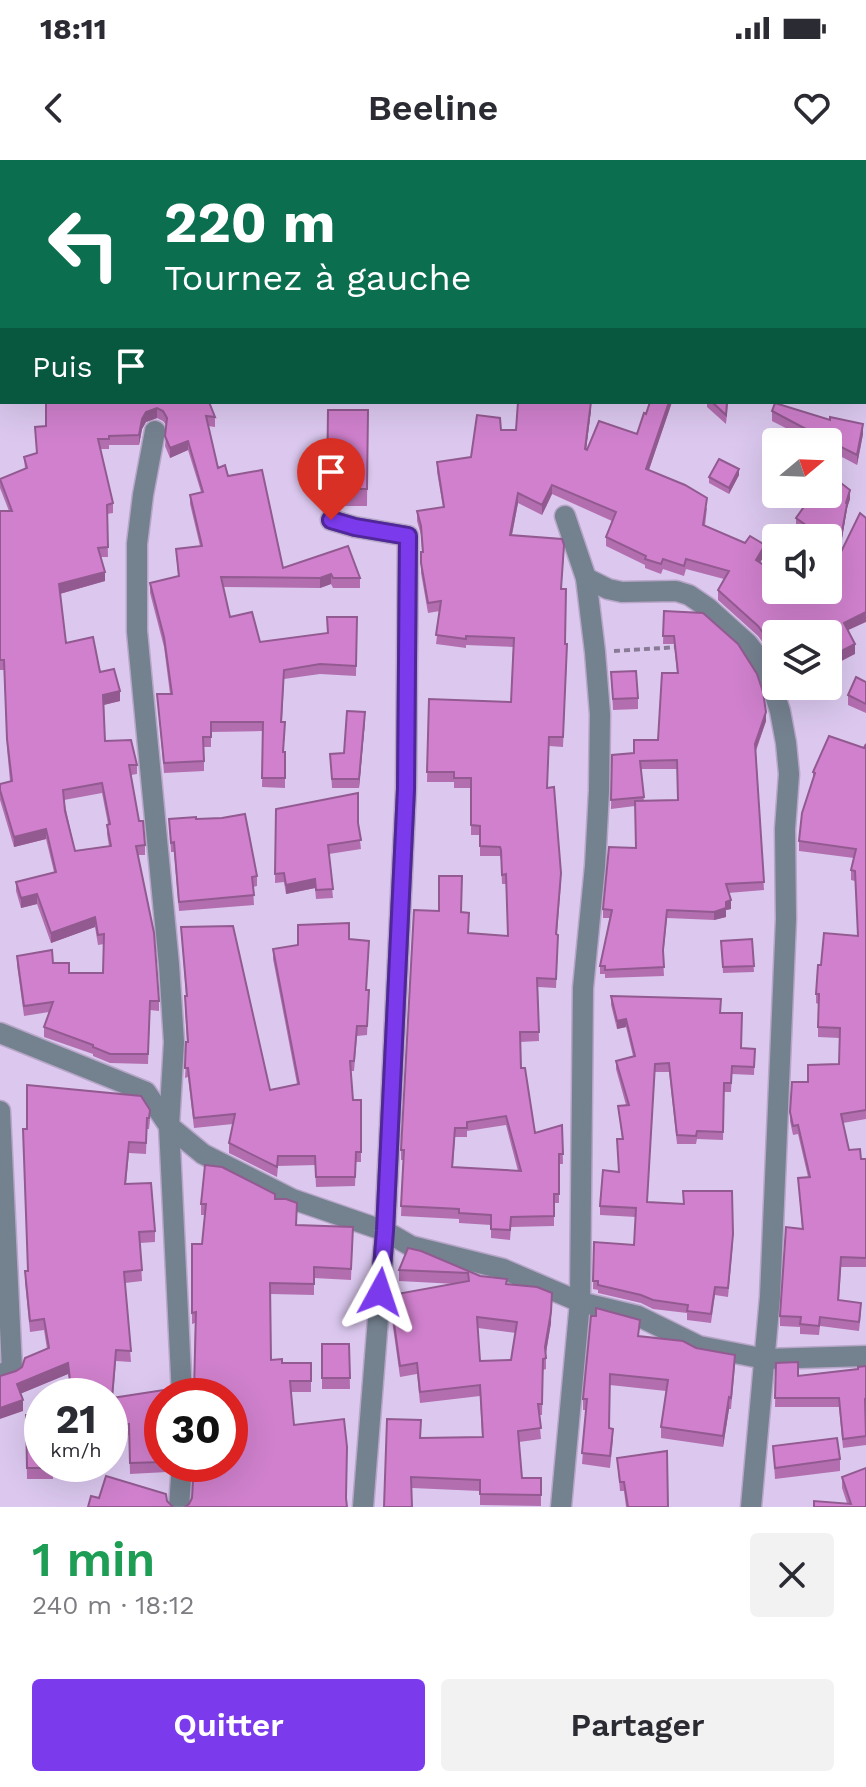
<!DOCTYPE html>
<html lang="fr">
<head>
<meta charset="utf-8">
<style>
  body { margin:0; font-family:"Work Sans",sans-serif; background:#f2f2f3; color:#2b2b33; height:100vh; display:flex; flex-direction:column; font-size:30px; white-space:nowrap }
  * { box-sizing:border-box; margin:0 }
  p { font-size:26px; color:#7c7c81 }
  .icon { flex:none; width:44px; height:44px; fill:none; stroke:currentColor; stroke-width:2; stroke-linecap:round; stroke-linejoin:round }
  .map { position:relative; height:1347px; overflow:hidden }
  .sheet { display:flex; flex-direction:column; background:#fff; flex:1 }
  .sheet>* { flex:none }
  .guide { position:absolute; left:0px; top:0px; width:866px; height:244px; box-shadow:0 8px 32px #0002; background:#0b6e4f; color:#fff; overflow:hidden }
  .needle { width:52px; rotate:71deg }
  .buttons { position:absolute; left:762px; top:268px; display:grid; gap:16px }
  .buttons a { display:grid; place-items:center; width:80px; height:80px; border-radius:8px; background:#fff; box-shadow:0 8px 32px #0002; font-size:40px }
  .speed { position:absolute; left:24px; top:1218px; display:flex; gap:16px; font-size:40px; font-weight:700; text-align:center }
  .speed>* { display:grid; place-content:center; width:104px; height:104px; border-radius:50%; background:#fff; box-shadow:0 8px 32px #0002; line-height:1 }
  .speed small { font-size:20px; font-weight:400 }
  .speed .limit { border:12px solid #d22; background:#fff; color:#111 }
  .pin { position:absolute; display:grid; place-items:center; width:68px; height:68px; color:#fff; margin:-82px -34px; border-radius:50% 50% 50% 0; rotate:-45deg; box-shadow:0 0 8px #0007 }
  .pin .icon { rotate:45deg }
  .me { position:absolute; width:88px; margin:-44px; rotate:5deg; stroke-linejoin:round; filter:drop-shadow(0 0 6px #0008) }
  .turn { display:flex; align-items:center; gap:28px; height:168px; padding:0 32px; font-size:36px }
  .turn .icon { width:104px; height:104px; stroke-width:2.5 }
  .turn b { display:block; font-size:56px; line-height:68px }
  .then { display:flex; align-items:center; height:76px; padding:0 32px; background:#0003; gap:16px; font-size:30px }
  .round { display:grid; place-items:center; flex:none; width:84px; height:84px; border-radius:8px; background:#f2f2f3 }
  .head { display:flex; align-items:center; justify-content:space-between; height:136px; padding:0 32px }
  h1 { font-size:48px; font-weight:600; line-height:60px; color:#1e9e55 }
  .primary-button { display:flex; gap:16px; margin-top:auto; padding:16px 32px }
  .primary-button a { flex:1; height:92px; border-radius:8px; background:#7c3aed; color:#fff; font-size:32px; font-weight:600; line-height:92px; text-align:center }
  .primary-button a+a { background:#f2f2f3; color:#2b2b33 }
  .status { display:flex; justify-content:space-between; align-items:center; height:56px; padding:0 40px; background:#fff; direction:ltr }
  .status svg { height:22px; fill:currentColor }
  header { display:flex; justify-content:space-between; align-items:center; height:104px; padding:0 32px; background:#fff; font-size:36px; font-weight:600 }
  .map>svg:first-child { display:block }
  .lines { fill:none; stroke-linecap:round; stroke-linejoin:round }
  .stream { stroke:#936eb3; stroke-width:7 }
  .minor-casing { stroke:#b7a6c8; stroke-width:23 }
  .path { stroke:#897b96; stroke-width:4; stroke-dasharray:6 4; stroke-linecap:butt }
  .minor { stroke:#74818f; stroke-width:20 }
  .wall { fill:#b36eb0; fill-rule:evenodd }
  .shaded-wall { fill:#925a90 }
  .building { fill:#d080cd; stroke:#925a90; stroke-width:2; fill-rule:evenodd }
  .route-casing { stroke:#51269a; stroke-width:20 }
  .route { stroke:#7c3aed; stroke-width:14 }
</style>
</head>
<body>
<div class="status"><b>18:11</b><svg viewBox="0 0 49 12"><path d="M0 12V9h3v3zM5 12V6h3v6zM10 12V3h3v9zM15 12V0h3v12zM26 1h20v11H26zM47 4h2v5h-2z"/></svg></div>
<header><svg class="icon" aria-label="back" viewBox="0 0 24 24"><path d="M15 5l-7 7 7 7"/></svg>Beeline<svg class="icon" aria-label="heart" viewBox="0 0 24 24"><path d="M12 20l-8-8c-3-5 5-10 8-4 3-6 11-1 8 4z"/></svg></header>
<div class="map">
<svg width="866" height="1347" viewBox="0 0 866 1347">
  <rect width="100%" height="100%" fill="#dcc8ef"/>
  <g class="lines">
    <path class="stream" d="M0,236H2"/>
    <g class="minor-casing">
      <g id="minor">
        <path d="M155,271L143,335L137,384V471L169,805L174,882L169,966L182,1236"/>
        <path d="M331,360L355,367L408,376L406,629L385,1071L363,1347"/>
        <path d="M586,418L608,429L622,432L676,431L689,435L708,448L748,484L758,497L769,517L780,551L786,583L789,614L785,669L786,759L770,1137L751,1347"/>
        <path d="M0,873L146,932L169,966L203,994L292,1039L385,1071L411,1086L503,1109L580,1142L638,1156L699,1186L765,1199L866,1196"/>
        <path d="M0,951L12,1210L0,1214"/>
        <path d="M179,1347L182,1304"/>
        <path d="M561,1347L580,1142L583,828L595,706L599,631L600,554L595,492L586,418L565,356"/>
      </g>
    </g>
    <path class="path" d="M614,491L678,487"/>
    <use href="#minor" class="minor"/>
  </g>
  <g class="wall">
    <path d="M163,0H252L242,2H163Z"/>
    <rect x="379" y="0" width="22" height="2"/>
    <path d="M827,0H866V35L864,34V2H828Z"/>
    <path d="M46,242H209L215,257V267L208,266L218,308L228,316L283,408L360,418V428H333L331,424L320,428L223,427L230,457L260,482L327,473L357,457L356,516L320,514L284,519L282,562L285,572L283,592H285V628L262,627L263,571L211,572V587H204V611L164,613L157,534H170L164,487L150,433V423L178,416L176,389L200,386L190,344V335L201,332L188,290L170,298L165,286L167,266L163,261L157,258L146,262L142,269L139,285H109V289H100L113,343V353L107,354L108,397H101L105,421L60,434L66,483L100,512L120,541L104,545L105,581L137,605V614L131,615L139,661L145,685V695H138L159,841V851L150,850L148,904L110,903L93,896V894L44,877V867L49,852L24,856L17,805V796L53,803L69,813H103L104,784L98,785L95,767L51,783L37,744L21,748L16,731V722L54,712L46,679L14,687L0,640V624L10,621L7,589L4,510H0V351H9L0,328V319L25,309L24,297L36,294L46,266ZM102,633L108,664L107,665V674L109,686L75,691L64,640Z"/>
    <path d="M650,242H672L649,310L707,348L705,366L765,394L760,403L776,430H828V378H811L796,367V358L850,339L847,348L840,389L848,471L855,494L776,474V503L769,491L758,476L718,440V430L724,419L686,409L684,416L663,409L661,414L645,408V405L606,386V377L612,361L552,334L542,355L518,343L512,375L564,394L561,429L565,484L567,493L563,587L549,586L547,628L561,722L557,775L558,784L556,828L538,827L539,881L520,882L521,908L535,973L562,965L563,1004H559V1043H554V1066L511,1067L510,1080L491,1078V1065L459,1063V1059L401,1056L403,1000H401V990L462,752L469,773L508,776L506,724H502L501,700L500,696H480V675H471V628H454V622H427L429,539L511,542L513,487L466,485V488L436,484L440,451L428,453L421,413V392H422L421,375L417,361V351L443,347L437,312V302L471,297L501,270H516L591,250L586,289L637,274ZM506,965L518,1011L453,1007L455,977H467V971Z"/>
    <path d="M707,242H728L726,264L707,247Z"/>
    <path d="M328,250H368L367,346H327Z"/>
    <path d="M772,251L863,274L857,305L829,290L828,282H813L772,261Z"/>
    <path d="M739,315L729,334L709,323V317Z"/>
    <path d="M664,451L766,561L756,591L764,730L728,733L731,749L726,750V757L714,760L667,758L663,797L664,816L605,818V814H600V806L610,758H603V749L635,688V646L611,649L612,595L634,593L658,580L677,513L674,484H663ZM641,609H677L678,640L644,641Z"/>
    <path d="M611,512L638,538V549L613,550Z"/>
    <path d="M866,522V553L848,545V535Z"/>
    <path d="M807,526H827V535Z"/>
    <path d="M365,561L359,628H332L330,594L344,593Z"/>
    <path d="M866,584V959L843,963L849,990L861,999H866V1107H841L839,1141L861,1153L859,1171L820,1166L819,1175L800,1174V1167L780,1166V1156L802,1069L798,1018L808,1017L798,974L793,975L790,961L792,922H808L839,904V878L818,877V844L816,843V834L821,805L858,776L855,721L851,720V710L854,698L799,691V681L813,619V612L864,588Z"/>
    <path d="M276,649L358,663L361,689L329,694L333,738L316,739L315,728L286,734L284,722L275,723Z"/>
    <path d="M169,659H196L257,716V726L253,727L254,745L179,751L174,692H171Z"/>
    <path d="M181,767L270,930L297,924L273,799V789L349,779L367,830H369L367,875L357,876L354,911H351L353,940H361V1002H356L355,1026L316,1027L315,1005L278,1006L277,1017L229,993V983L233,964L194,968L188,917L185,918L187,882L185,846V836H186Z"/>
    <path d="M752,779L754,812L723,813L721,781Z"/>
    <path d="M611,836L721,853L741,888L755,889L754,915L732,914L731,932H724L723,980L697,979L696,984H677L669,912H655L647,1042L683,1044V1031L733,1083L728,1137L715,1135L711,1163L687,1160V1153L653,1149L641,1143L598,1133V1130L593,1129L594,1082L634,1085L636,1057L600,1055V1046L618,1011L622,979L618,946L626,945L616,909V901L633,896L626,867L617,869L611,845Z"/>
    <path d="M141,936L150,960L149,969H147L146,994L129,993L126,1024L155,1071V1082L140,1083L142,1121L125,1123L131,1202L116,1201L113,1237L162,1236V1304H167V1312L130,1314L129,1275L110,1278V1236H71L68,1214L20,1234L23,1251L3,1216L16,1211L47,1189L44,1170L30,1172L25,1122V1111H27V969Z"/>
    <path d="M205,1005L222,1007L275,1034V1039H286L297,1043L296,1065L353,1067L351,1120L314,1118V1135L270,1134L271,1200L282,1199V1203H311V1232H291L294,1265L344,1259L347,1287V1347H185L189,1344L192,1338L194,1304H230V1236H188L194,1230L195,1163L192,1164V1084H202L205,1055H201V1044Z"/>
    <path d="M408,1088L480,1116L507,1124L551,1163L546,1193V1209L543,1210L542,1255H539L541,1279L519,1282L522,1318H541V1346L480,1345V1331L412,1328L384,1347L421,1278L482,1277L480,1236L420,1243L417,1214L400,1217L392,1160V1149H396L456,1124L399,1121V1110ZM478,1168L516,1173L511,1200L480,1201Z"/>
    <path d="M640,1176L735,1206L731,1249H729L723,1287L661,1278V1267L666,1231L610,1225L609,1268L613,1280L610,1308L582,1304L586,1250H583V1239Z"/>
    <path d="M322,1184H349L350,1229H322Z"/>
    <path d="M776,1203L798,1216L858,1209L866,1206V1285L843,1288L839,1247H775Z"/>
    <path d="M26,1255L61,1304V1316H53V1319H27Z"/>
    <path d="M773,1286L840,1299V1311L775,1319Z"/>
    <path d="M617,1298L668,1347H626L624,1331H620Z"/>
    <path d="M842,1317L866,1347L847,1343L842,1328Z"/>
  </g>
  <g class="shaded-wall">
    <path d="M591,242V250L585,299V289Z"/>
    <path d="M669,242H672L646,318V309Z"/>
    <path d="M157,248V258L146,262L142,269L139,285V275L142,259L146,252Z"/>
    <path d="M863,264V274L857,305V295Z"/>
    <path d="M188,281V290L170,298V288Z"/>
    <path d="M739,309V315L729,334V328Z"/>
    <path d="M552,325V334L542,355V345Z"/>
    <path d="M850,330V339L847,348L839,398V388L846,343Z"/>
    <path d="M518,333V343L510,384V375Z"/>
    <path d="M765,385V394L756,409V400Z"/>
    <path d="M105,412V421L59,434V424Z"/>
    <path d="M331,414V424L320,428V418Z"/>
    <path d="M866,452V462L844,472V463Z"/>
    <path d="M855,484V494L828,508V498Z"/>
    <path d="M120,531V541L103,545V535Z"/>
    <path d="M365,552V561L359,628V619Z"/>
    <path d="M766,552V561L755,592V584Z"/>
    <path d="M46,669V679L14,687V677Z"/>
    <path d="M315,719V728L286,734V725Z"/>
    <path d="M37,734V744L21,748V738Z"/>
    <path d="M731,740V749L726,750V757L714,760V752L726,742Z"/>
    <path d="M95,757V767L51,783V773Z"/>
    <path d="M626,859V867L617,869V861Z"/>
    <path d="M552,1133L551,1163L545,1198V1187Z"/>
    <path d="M68,1203V1214L17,1235V1224Z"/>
    <path d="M729,1237V1249L723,1287V1276Z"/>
    <path d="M23,1240V1251L0,1259V1248Z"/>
  </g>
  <g class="building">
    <path d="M58,0H76L77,2H59Z"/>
    <path d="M98,0H114V2H94Z"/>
    <path d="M163,0H212L213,2H163Z"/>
    <rect x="442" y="0" width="61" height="2"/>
    <path d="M546,0H570V2H545Z"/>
    <path d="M657,0H688L689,2H652Z"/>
    <path d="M760,0H784V2H767Z"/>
    <path d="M830,0H866V26L864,25V2H831Z"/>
    <path d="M2,30V48L0,43V31Z"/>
    <path d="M0,82H2V100H0L2,126L0,127Z"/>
    <path d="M864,85L866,86V100L864,99Z"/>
    <rect x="864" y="146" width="2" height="24"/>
    <rect x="864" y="206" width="2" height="20"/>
    <path d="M46,242H209L215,257L206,256L218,308L225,305L228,316L262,310L283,408L348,386L360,418H333L331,414L320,418L221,417L230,457L252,452L260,482L328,473L327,457H357L356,506L320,504L284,510L281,562H285L283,592H285V618H262L263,562H211V577H203L204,601L164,603L157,534H172L164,477L150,423L179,416L176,389L202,386L190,335L203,332L188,281L170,288L165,276L167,258L163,251L157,248L146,252L142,259L139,275L109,276V279H98L113,343L107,345L108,387L98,388L105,412L59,424L66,483L93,477L100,512L114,509L120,531L103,535L105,581L131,580L137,605H129L139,661H143L145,685L136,686L154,773L159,841H150L148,894H110L93,887V885L44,867L53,842L24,846L17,796L52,790L53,803H69V813H103L104,774L98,775L95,757L51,773L37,734L21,738L16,722L56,712L46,669L14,677L0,630V624L12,621L7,579L4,500H0V351H12L0,319L27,308L24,297L37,293L35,267L46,266ZM102,623L110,664L107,665L111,686L75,691L65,651L63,630Z"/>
    <path d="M518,242H591L585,289L587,290L599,261L637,274L644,253L646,254L650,242H669L646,309L685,325L707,338L703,365L745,383L750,376L765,385L756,400L776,413V430H828V390L832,386L838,388L828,381V378H824L796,358L813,334H828V313L850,330L846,343L847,344L839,388L842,390L860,353L866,358V452L844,463L855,484L828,498V474H776V493L769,481L758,466L718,430L729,411L686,399L684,406L663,399L661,404L645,399L646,396L606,377L616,352L552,325L542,345L518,333L510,375L562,379L564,385L561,429H566L565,484H567L563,577H549L547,628L554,627L561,713L556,774L558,775L556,819L537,818L539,872H520L521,908H525L535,973L562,965L563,994H559V1034H554V1056L511,1057L510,1070L491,1069V1055L459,1053V1049L401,1046L404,990H401L414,750L439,751V716H462L461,752L469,753L468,773L508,776L506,714L502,715L501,690L500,687L480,686V666L471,665V618H454V612H427L429,539L511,542L514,478L466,476V479L436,475L441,441L428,443L421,403V392H423L421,366L417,351L444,347L437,302L471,297L477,255L500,258L501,270H516ZM506,956L521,1011L452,1007L455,968H467V962Z"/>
    <path d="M712,242H727L726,255Z"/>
    <path d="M775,243L830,260V257L863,264L857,295L829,281V279L819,276L772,251Z"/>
    <path d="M328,250H368L367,329H327Z"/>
    <path d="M719,299L739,309L729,328L709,317Z"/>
    <path d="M664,451L703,453L738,484L757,514L763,532L766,552L755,584L764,722L726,724L731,740L726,742V748L714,752L667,750L663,790L664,807L605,810V806H600L612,750L603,749L609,687L636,688L635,641L678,640L677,600L640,601L644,637L611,640L612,595L634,593V580H658L662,513H678L674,476H663Z"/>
    <path d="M636,511L638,538L613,539L611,512Z"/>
    <path d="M856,517L866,522V544L848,535Z"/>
    <path d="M347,551L365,552L359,619H332L330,594L344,593Z"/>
    <path d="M829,576L864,588L866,584V950L841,954L849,990L860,989L861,999H866V1098L841,1097L838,1140L861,1143L859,1162L820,1157L819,1166L800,1164L801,1157L780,1156L786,1067L803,1069L798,1018L810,1017L798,965L793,966L790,952L792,922H808V905L839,904L840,868L818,867L819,834H816L818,805H821L824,773L858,776L855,711L851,710L856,689L799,681L802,653L815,613L813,612Z"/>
    <path d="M358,633V663L361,680L328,685L333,729L316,730L315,719L286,725L284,713L275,714L276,649Z"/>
    <path d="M245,654L257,716L252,717L254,735L179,742L174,682L171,683L169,659L196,657V659L222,658Z"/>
    <path d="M349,763V779L369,781L366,830H369L367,866H357L354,901H350L353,940H361V992H356L355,1017H316L315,996H278L277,1007L229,983L235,954L194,958L188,908H185V905L186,882H188L185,836H187L181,767L233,766L270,930L299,924L273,789L298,785V765Z"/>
    <path d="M752,779L754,806L723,807L721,781Z"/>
    <path d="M611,836L721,839L720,853H742L741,888L755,889L754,907L732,906L731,923H724L723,972L697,971L696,976L677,975L669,903L655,904L647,1042L684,1044L683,1031H732L733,1074L728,1128L715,1127L711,1154L687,1151L688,1145L653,1140L641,1135L598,1125V1121H593L594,1082L634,1085L636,1048L600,1046L603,1010L619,1012L617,979H623L618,946L629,945L616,901L635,896L626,859L617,861Z"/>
    <path d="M27,925L141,936L150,950L149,958H147L146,983L129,982L125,1024L151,1023L155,1071L139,1072L142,1110L124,1112L131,1191L116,1190L112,1238L170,1229L175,1236H162V1302L130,1303L129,1264L110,1267V1236H72L68,1203L17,1224L23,1240L0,1248V1216L16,1211L22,1207L25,1198L49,1188L44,1159L30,1161L25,1111H28L23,969H27Z"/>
    <path d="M205,1005L222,1007L275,1034V1039H286L297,1043L296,1065L353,1067L351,1109L314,1107V1124L270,1123L271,1200L282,1199V1203H311V1221H290L294,1265L344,1259L347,1287L346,1338L347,1347H185L189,1344L192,1338L194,1304H230V1236H188L194,1230L196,1152L192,1153V1084H202L206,1044H201Z"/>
    <path d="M408,1088L421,1091L480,1116L507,1119L506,1124L537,1127L552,1133L551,1152L545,1187L546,1198L543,1199L542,1244H538L541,1268L518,1271L522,1318H541V1335L480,1334V1320L411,1317L412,1347H384L387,1259L421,1260L420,1278L483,1277L480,1225L420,1232L417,1203L400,1206L392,1149H396L397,1134L469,1121L468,1113L399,1110ZM477,1157L517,1162L511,1200L480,1201Z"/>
    <path d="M596,1148L640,1160L638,1176L683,1181L696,1188L735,1195L731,1238L729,1237L723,1276L661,1267L668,1220L610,1214L609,1268L613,1269L610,1296L582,1293L587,1239H583L591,1156H596Z"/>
    <path d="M322,1184H349L350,1218H322Z"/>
    <path d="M798,1202V1216L858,1209V1207L866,1206V1238L865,1239L866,1276L843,1279L839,1238H775L776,1203Z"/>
    <path d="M26,1255H42V1304L61,1305H53V1308H27Z"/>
    <path d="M837,1278L840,1299L775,1308L773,1286Z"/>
    <path d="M667,1291L668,1347H628L624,1322H620L617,1298Z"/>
    <path d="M866,1308V1347H814V1341L851,1344L842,1317Z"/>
    <path d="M106,1316L166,1334L167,1341L173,1347H88L91,1336L99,1338Z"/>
  </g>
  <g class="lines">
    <g class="route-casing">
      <path id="route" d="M331,360L355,367L408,376L406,629L385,1071L380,1132"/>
    </g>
    <use href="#route" class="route"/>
  </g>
</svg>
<div class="buttons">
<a><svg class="needle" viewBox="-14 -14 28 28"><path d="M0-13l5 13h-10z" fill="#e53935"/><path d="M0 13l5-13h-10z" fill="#7c7c81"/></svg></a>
<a><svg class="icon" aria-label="sound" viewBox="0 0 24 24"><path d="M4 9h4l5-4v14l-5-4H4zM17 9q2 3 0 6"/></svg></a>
<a><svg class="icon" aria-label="layers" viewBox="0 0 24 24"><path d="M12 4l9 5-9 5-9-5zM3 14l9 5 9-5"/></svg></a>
</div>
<div class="speed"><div>21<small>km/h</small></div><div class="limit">30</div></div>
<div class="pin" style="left:331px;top:360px;background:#d93025"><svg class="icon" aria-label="arrive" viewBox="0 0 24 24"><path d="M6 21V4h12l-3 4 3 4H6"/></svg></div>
<svg class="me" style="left:380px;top:1132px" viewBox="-20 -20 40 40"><path d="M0-17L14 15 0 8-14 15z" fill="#7c3aed" stroke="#fff" stroke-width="4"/></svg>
<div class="guide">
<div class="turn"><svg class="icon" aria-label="left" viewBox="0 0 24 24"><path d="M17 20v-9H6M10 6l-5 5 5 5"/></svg><div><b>220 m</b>Tournez à gauche</div></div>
<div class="then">Puis<svg class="icon" aria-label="arrive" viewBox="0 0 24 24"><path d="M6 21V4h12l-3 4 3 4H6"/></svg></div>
</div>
</div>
<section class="sheet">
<div class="head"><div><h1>1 min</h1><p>240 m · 18:12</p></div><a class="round"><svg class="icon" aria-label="close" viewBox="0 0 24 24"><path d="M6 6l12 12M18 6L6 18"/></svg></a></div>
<div class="primary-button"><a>Quitter</a><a>Partager</a></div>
</section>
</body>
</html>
